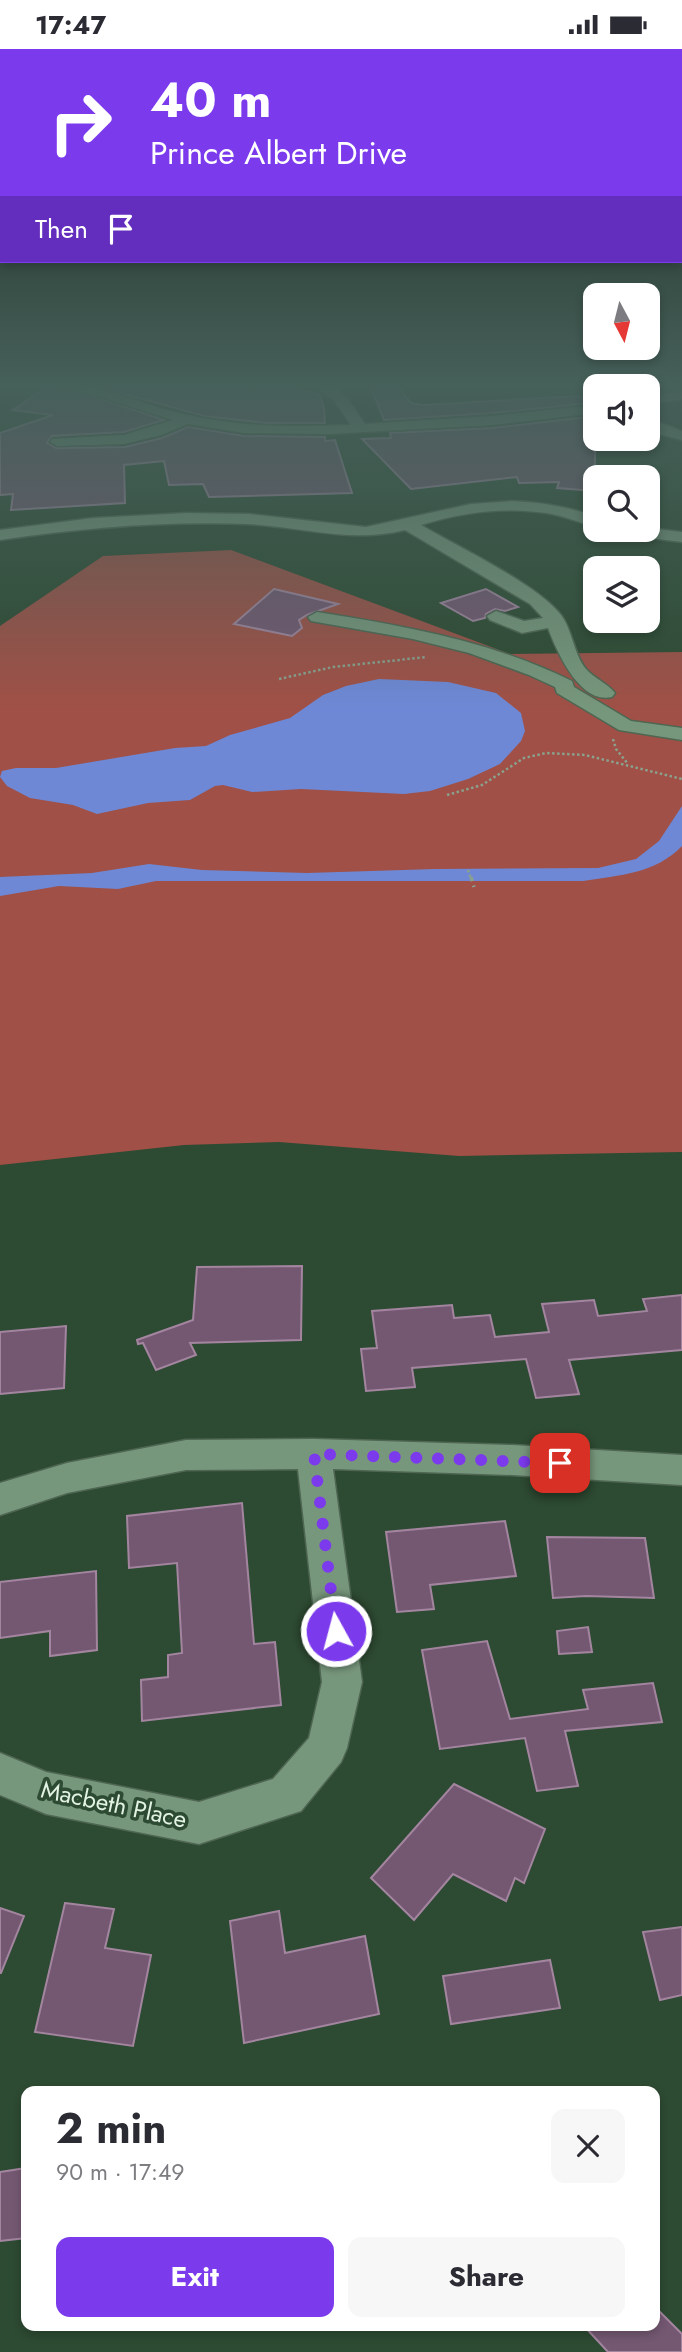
<!DOCTYPE html>
<html lang="en">
<head>
<meta charset="utf-8">
<style>
  body { margin:0; font-family:Jost,sans-serif; background:#f7f7f7; color:#2b2b33; height:100vh; display:flex; flex-direction:column; font-size:26px; white-space:nowrap }
  * { box-sizing:border-box; margin:0 }
  p { font-size:23px; color:#7c7c81 }
  .icon { flex:none; width:38px; height:38px; fill:none; stroke:currentColor; stroke-width:2; stroke-linecap:round; stroke-linejoin:round }
  .map { position:relative; flex:1; overflow:hidden }
  .drawer { position:absolute; left:21px; top:2037px; width:639px; height:245px; display:flex; flex-direction:column; background:#fff; border-radius:14px; box-shadow:0 4px 10px #0003 }
  .drawer>* { flex:none }
  .guide { position:absolute; left:0px; top:0px; width:682px; height:214px; box-shadow:0 4px 10px #0003; background:#7c3aed; color:#fff; overflow:hidden }
  .needle { width:46px; rotate:173deg }
  .controls { position:absolute; left:583px; top:234px; display:grid; gap:14px }
  .controls a { display:grid; place-items:center; width:77px; height:77px; border-radius:14px; background:#fff; box-shadow:0 4px 10px #0003; font-size:35px }
  .pin { position:absolute; display:grid; place-items:center; width:60px; height:60px; color:#fff; margin:-30px; border-radius:14px; box-shadow:0 4px 10px #0006 }
  .me { position:absolute; width:77px; margin:-38px; rotate:353deg; stroke-linejoin:round; filter:drop-shadow(0 0 5px #0008) }
  .turn { display:flex; align-items:center; gap:24px; height:147px; padding:0 35px; font-size:32px }
  .turn .icon { width:91px; height:91px; stroke-width:2.5 }
  .turn b { display:block; font-size:49px; line-height:60px }
  .then { display:flex; align-items:center; height:66px; padding:0 35px; background:#0003; gap:14px; font-size:26px }
  .round { display:grid; place-items:center; flex:none; width:74px; height:74px; border-radius:14px; background:#f7f7f7 }
  .headline { display:flex; align-items:center; justify-content:space-between; height:119px; padding:0 35px }
  h1 { font-size:42px; font-weight:700; line-height:52px }
  .cta { display:flex; gap:14px; margin-top:auto; padding:14px 35px }
  .cta a { flex:1; height:80px; border-radius:14px; background:#7c3aed; color:#fff; font-size:28px; font-weight:700; line-height:80px; text-align:center }
  .cta a+a { background:#f7f7f7; color:#2b2b33 }
  .status { display:flex; justify-content:space-between; align-items:center; height:49px; padding:0 35px; background:#fff; direction:ltr }
  .status svg { height:19px; fill:currentColor }
  .map>svg:first-child { display:block }
  .green { fill:#a05046 }
  .water { fill:#6e88d5 }
  .building { fill:#745872; stroke:#a385a0; stroke-width:2 }
  .lines { fill:none; stroke-linecap:round; stroke-linejoin:round }
  .minor-casing { stroke:#4e6652; stroke-width:3 }
  .path-far1 { stroke:#8aa18e; stroke-width:2.5; stroke-dasharray:2.5 2.5; stroke-linecap:butt }
  .path { stroke:#8aa18e; stroke-width:3.5; stroke-dasharray:4.5 4.5; stroke-linecap:butt }
  .minor { fill:#77977c; fill-rule:evenodd }
  .route { stroke:#7c3aed; stroke-width:12; stroke-dasharray:0 21.6 }
  .labels { text-anchor:middle; dominant-baseline:central; stroke-width:7; stroke-linejoin:round; paint-order:stroke }
  .near-street-label { font-size:24px; fill:#e2f3e4; stroke:#2d4a32 }
</style>
</head>
<body>
<div class="status"><b>17:47</b><svg viewBox="0 0 49 12"><path d="M0 12V9h3v3zM5 12V6h3v6zM10 12V3h3v9zM15 12V0h3v12zM26 1h20v11H26zM47 4h2v5h-2z"/></svg></div>
<div class="map">
<svg width="682" height="2303" viewBox="0 0 682 2303">
  <rect width="100%" height="100%" fill="#2d4a32"/>
  <path class="green" d="M231,501L510,605L682,603V1103L459,1107L279,1093L184,1096L0,1116V577L103,507Z"/>
  <g class="water">
    <path d="M379,630L448,633L496,644L521,664L525,682L521,692L500,715L468,730L430,742L404,745L301,740L252,743L223,736L215,737L190,751L148,754L97,765L73,756L30,749L7,737L0,728L2,722L16,719H56L175,699L206,697L230,686L290,669L323,646L346,637Z"/>
    <path d="M682,757V797C655,825 620,826 583,832H156L118,840L59,837L0,847V828L92,824L149,815L202,821L307,824L435,820L598,819L636,810L659,792Z"/>
  </g>
  <g class="building">
    <path d="M42,336H60L164,371L124,383L52,387L47,394L56,399L125,398L162,389L188,378L244,387L325,388V392L335,391L352,444L209,448L203,435L169,436L164,412L124,416L125,454L11,461L13,445L0,446V384L53,366L13,361L38,344H41Z"/>
    <path d="M91,336H284L320,346L324,360L325,374H266L204,367Z"/>
    <path d="M370,336H396L411,354L422,356L580,347L591,354L492,364L384,371Z"/>
    <path d="M595,367V442L557,439L559,433L519,434L517,428L411,440L362,390L391,389L390,384L492,379Z"/>
    <path d="M274,540L338,555L307,566L299,571L302,579L292,587L234,575Z"/>
    <path d="M486,540L518,558L505,562L495,560L486,565L485,569L473,572L441,554Z"/>
    <path d="M302,1217L301,1291L190,1294L196,1306L156,1321L143,1294L138,1295L137,1291L193,1271L197,1218Z"/>
    <path d="M682,1246V1301L569,1311L579,1345L536,1349L526,1310L412,1319L415,1338L366,1342L361,1300L377,1299L372,1262L452,1256L454,1269L490,1266L495,1288L549,1283L542,1255L594,1251L598,1267L647,1262L643,1250Z"/>
    <path d="M66,1277L64,1339L0,1345V1283Z"/>
    <path d="M242,1454L254,1595L275,1593L281,1656L142,1672L141,1631L168,1628V1606L182,1604L177,1514L129,1519L127,1467Z"/>
    <path d="M505,1472L516,1527L430,1536L434,1560L397,1563L386,1483Z"/>
    <path d="M547,1488L645,1489L654,1549L586,1547L553,1549Z"/>
    <path d="M96,1522L97,1601L50,1607V1582L0,1589V1533Z"/>
    <path d="M588,1578L592,1603L559,1605L557,1582Z"/>
    <path d="M487,1592L510,1670L588,1660L583,1641L653,1634L662,1673L565,1682L578,1737L537,1742L525,1689L440,1700L422,1601Z"/>
    <path d="M454,1735L545,1780L524,1834L515,1829L506,1852L453,1825L414,1871L371,1829Z"/>
    <path d="M65,1854L114,1860L105,1899L151,1906L133,1997L35,1983Z"/>
    <path d="M0,1859L24,1867L1,1924H0Z"/>
    <path d="M279,1862L285,1904L365,1887L379,1965L244,1994L230,1872Z"/>
    <path d="M682,1878V1946L660,1951L643,1883Z"/>
    <path d="M550,1911L560,1959L451,1975L443,1927Z"/>
    <path d="M26,2119V2189L0,2192V2123Z"/>
    <path d="M654,2257L682,2285V2303H608L584,2277H654Z"/>
  </g>
  <g class="lines">
    <g class="minor-casing">
      <g id="minor">
        <path d="M62,336C104,336 143,356 183,365C238,378 294,378 351,376L333,350L314,336C344,336 349,353 365,375L492,367L595,356V364L492,376L327,385L244,384L188,375L161,386L124,395L57,397L50,393L52,390L124,386L173,371Z"/>
        <path d="M682,342V350L648,356V348Z"/>
        <path d="M648,369L682,382V391L659,385L648,379Z"/>
        <path d="M512,452C541,453 568,458 595,467V478C581,474 567,468 552,465C508,457 463,463 421,476C458,498 537,535 561,566C573,582 573,604 586,620C594,629 607,634 615,644L612,648C580,656 557,603 548,579L522,584L490,571L487,567L496,562L524,572L543,569L530,555L405,481C350,495 300,477 246,475C163,472 82,479 0,491V481L93,469L187,464L250,465L366,478L471,455Z"/>
        <path d="M648,479L682,483V493L626,486L618,481H648Z"/>
        <path d="M317,563C405,577 491,592 572,632L574,638L631,672L682,679V691L619,681L557,644L555,638L529,626L469,604L413,590L311,572L308,568Z"/>
        <path d="M314,1390L512,1396L682,1406V1436L512,1426L333,1420L362,1633L347,1699L341,1713L301,1762L199,1795L46,1765L0,1746V1704L46,1723L199,1753L273,1730L309,1689L322,1633L298,1420L186,1421L67,1444L0,1466V1434L67,1414L186,1391Z"/>
      </g>
    </g>
    <g class="path-far1">
      <path d="M279,630L333,618L427,608"/>
      <path d="M613,690L616,700L628,715"/>
      <path d="M447,746L482,736L524,709L546,704L585,706L682,730"/>
      <path d="M468,821L471,830"/>
    </g>
    <path class="path" d="M471,828L474,838"/>
    <use href="#minor" class="minor"/>
  </g>
  <linearGradient id="sky" x2="0" y2="1"><stop stop-color="#19291c"/><stop offset="0.51" stop-color="#46605a"/><stop offset="1" stop-color="#46605a" stop-opacity="0"/></linearGradient>
  <rect width="682" height="659" fill="url(#sky)"/>
  <g class="lines">
    <path class="route" d="M336,1582L314,1405L560,1414"/>
  </g>
  <g class="labels">
    <g class="near-street-label">
      <text transform="translate(114 1755) rotate(12)">Macbeth Place</text>
    </g>
  </g>
</svg>
<div class="controls">
<a><svg class="needle" viewBox="-14 -14 28 28"><path d="M0-13l5 13h-10z" fill="#e53935"/><path d="M0 13l5-13h-10z" fill="#7c7c81"/></svg></a>
<a><svg class="icon" aria-label="sound" viewBox="0 0 24 24"><path d="M4 9h4l5-4v14l-5-4H4zM17 9q2 3 0 6"/></svg></a>
<a><svg class="icon" aria-label="search" viewBox="0 0 24 24"><circle cx="10" cy="10" r="6"/><path d="M15 15l6 6"/></svg></a>
<a><svg class="icon" aria-label="layers" viewBox="0 0 24 24"><path d="M12 4l9 5-9 5-9-5zM3 14l9 5 9-5"/></svg></a>
</div>
<div class="pin" style="left:560px;top:1414px;background:#d93025"><svg class="icon" aria-label="arrive" viewBox="0 0 24 24"><path d="M6 21V4h12l-3 4 3 4H6"/></svg></div>
<svg class="me" style="left:336px;top:1582px" viewBox="-20 -20 40 40"><circle r="17" fill="#7c3aed" stroke="#fff" stroke-width="3"/><path d="M0-11L8 9 0 5-8 9z" fill="#fff"/></svg>
<div class="guide">
<div class="turn"><svg class="icon" aria-label="right" viewBox="0 0 24 24"><path d="M7 20v-9h11M14 6l5 5-5 5"/></svg><div><b>40 m</b>Prince Albert Drive</div></div>
<div class="then">Then<svg class="icon" aria-label="arrive" viewBox="0 0 24 24"><path d="M6 21V4h12l-3 4 3 4H6"/></svg></div>
</div>
<section class="drawer">
<div class="headline"><div><h1>2 min</h1><p>90 m · 17:49</p></div><a class="round"><svg class="icon" aria-label="close" viewBox="0 0 24 24"><path d="M6 6l12 12M18 6L6 18"/></svg></a></div>
<div class="cta"><a>Exit</a><a>Share</a></div>
</section>
</div>
</body>
</html>
